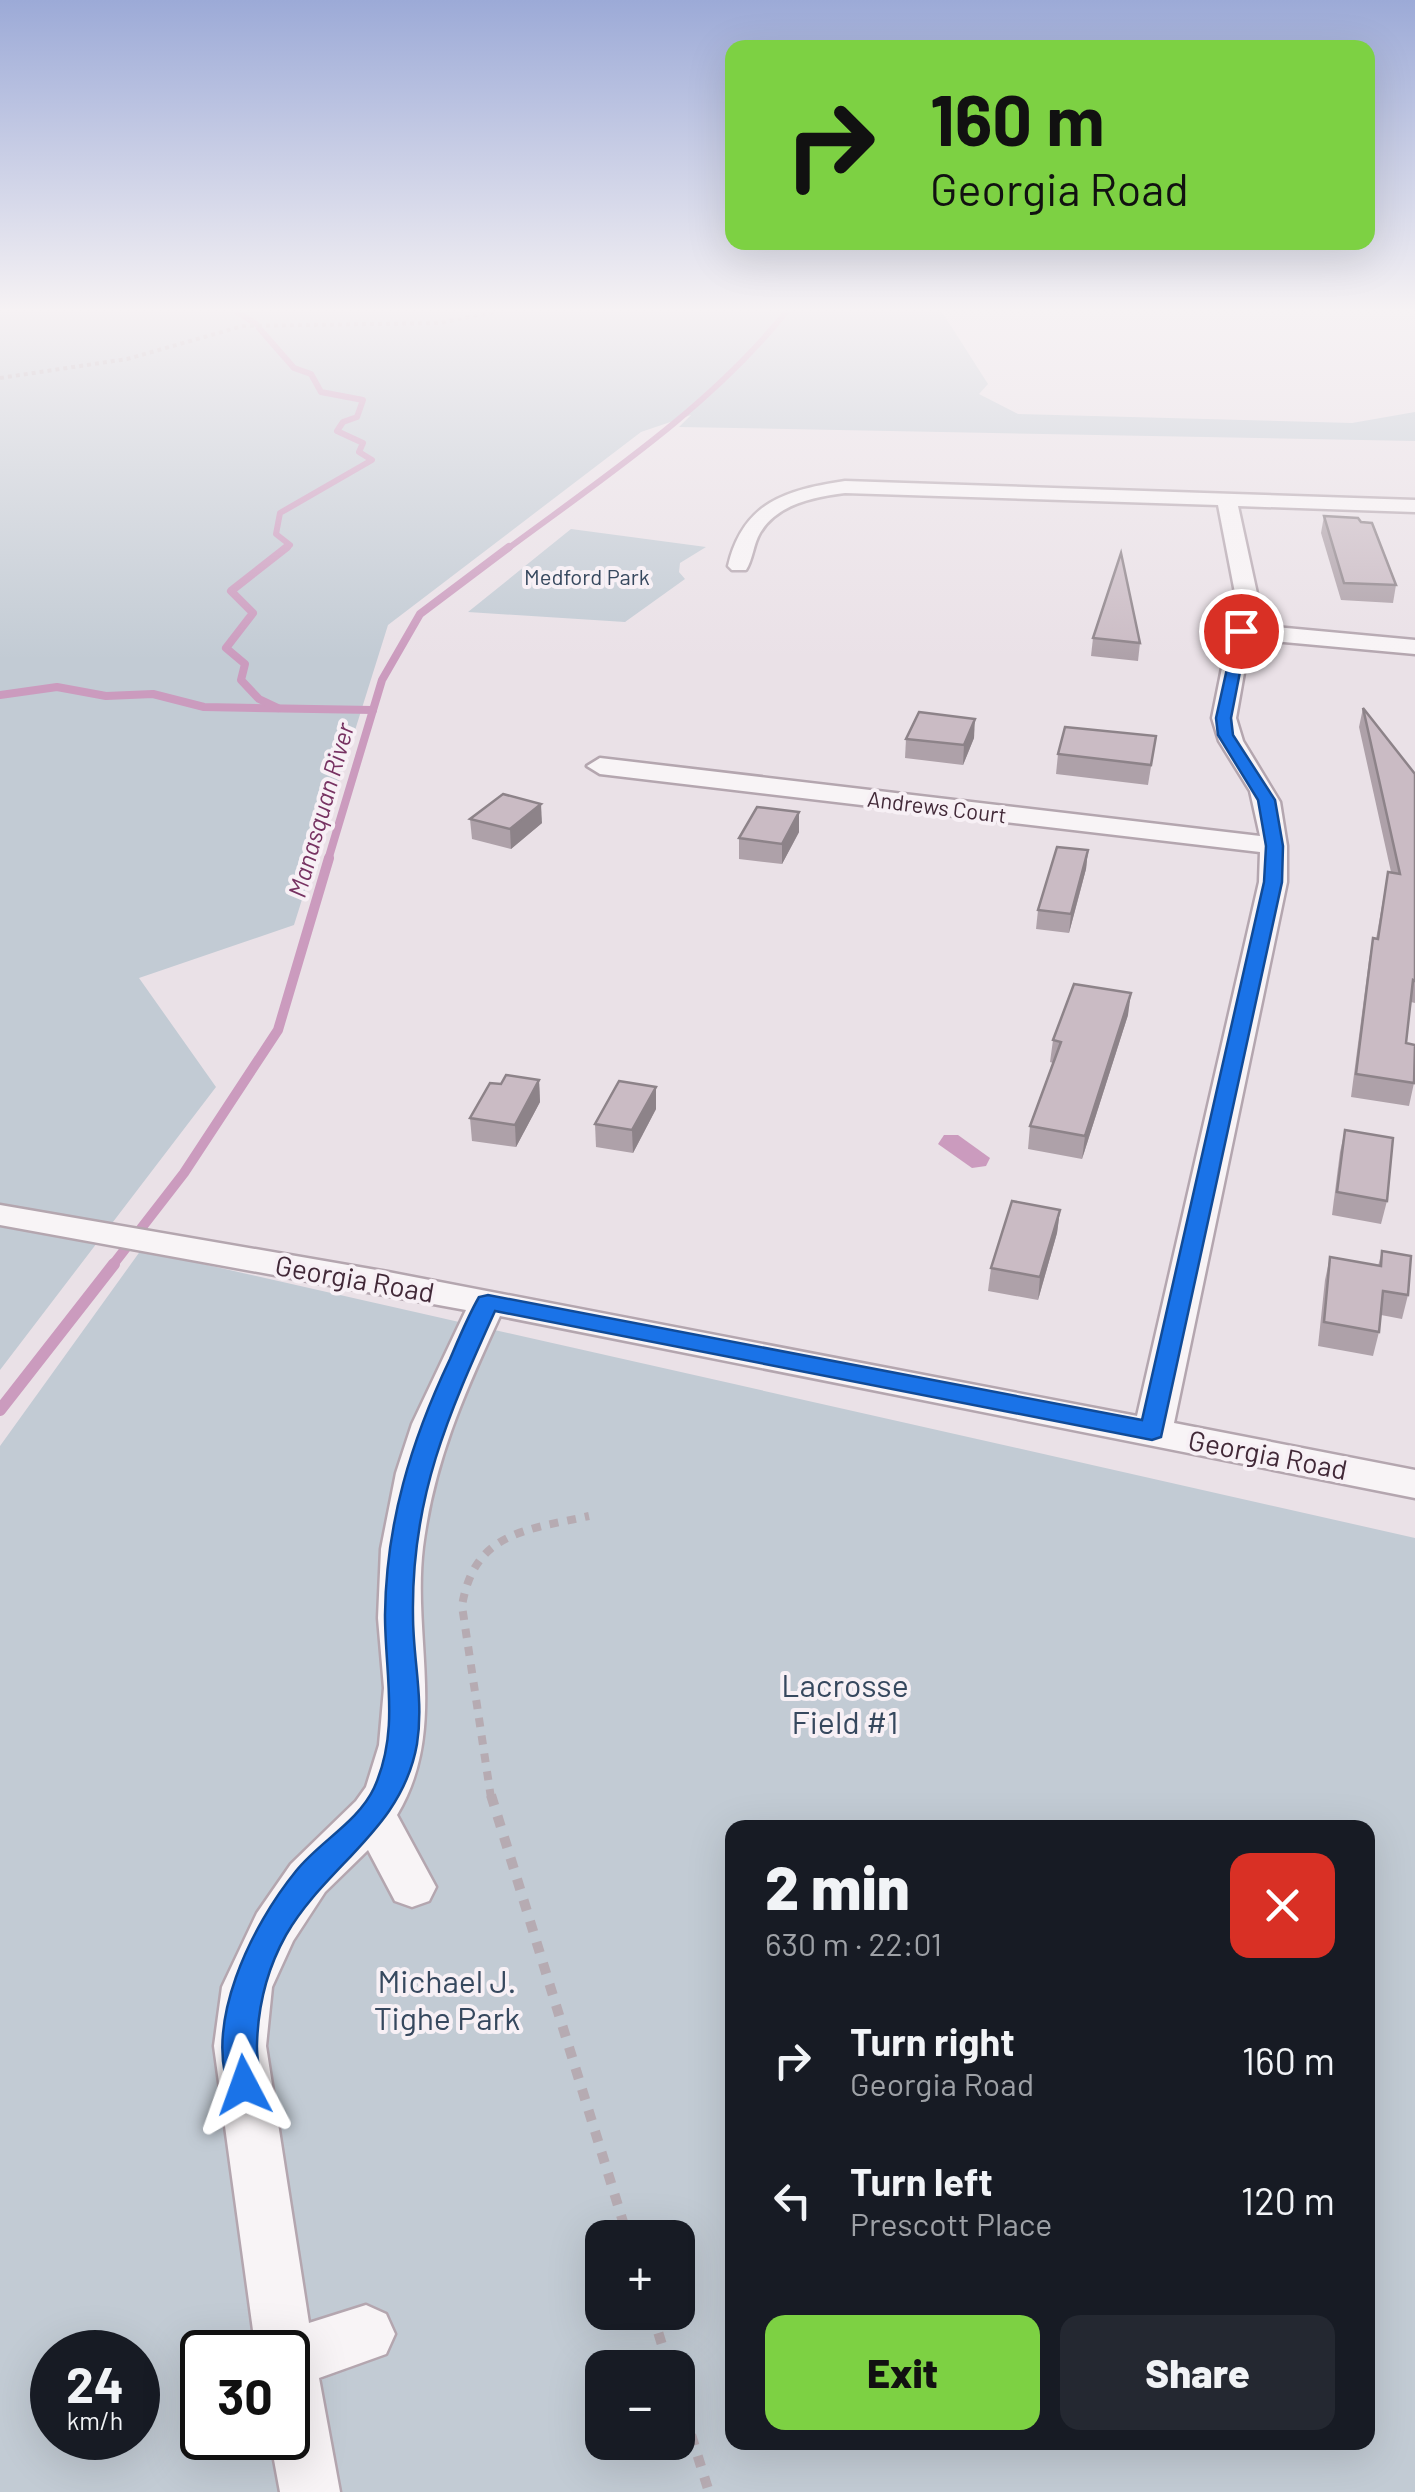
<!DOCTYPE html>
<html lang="en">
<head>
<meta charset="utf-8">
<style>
  body { margin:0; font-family:Barlow,sans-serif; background:#242831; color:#f1f3f6; height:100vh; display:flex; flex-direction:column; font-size:38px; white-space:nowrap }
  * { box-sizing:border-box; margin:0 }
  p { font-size:32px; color:#9ea1a6 }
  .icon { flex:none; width:55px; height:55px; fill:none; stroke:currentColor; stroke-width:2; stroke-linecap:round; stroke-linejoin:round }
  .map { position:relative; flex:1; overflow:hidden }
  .side { position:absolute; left:725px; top:1820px; width:650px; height:630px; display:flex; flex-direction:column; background:#171b24; border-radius:20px; box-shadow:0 10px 40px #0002 }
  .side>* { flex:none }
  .guide { position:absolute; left:725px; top:40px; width:650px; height:210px; border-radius:20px; box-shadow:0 10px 40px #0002; background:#7dd143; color:#111; overflow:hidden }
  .buttons { position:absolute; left:585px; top:2220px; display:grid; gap:20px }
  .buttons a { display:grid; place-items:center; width:110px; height:110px; border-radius:20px; background:#171b24; box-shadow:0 10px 40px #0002; font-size:50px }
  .speed { position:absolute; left:30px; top:2330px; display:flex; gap:20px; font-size:50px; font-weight:700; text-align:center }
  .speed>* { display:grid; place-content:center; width:130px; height:130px; border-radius:50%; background:#171b24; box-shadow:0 10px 40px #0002; line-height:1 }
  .speed small { font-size:25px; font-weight:400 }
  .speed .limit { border:5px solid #111; border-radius:15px; background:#fff; color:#111 }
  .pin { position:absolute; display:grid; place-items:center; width:85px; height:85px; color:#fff; margin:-42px; border:5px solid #fff; border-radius:50%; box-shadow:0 2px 10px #0007 }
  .me { position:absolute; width:110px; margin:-55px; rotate:356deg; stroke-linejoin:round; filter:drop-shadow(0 0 8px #0008) }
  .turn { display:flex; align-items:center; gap:35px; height:210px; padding:0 40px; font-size:45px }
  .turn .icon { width:130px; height:130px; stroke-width:2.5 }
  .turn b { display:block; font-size:70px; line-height:85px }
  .round { display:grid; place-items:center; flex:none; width:105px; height:105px; border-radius:20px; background:#242831 }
  .head { display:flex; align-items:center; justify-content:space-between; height:170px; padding:0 40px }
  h1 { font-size:60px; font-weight:800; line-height:75px }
  .primary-button { display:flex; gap:20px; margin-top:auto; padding:20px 40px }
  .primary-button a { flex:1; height:115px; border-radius:20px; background:#7dd143; color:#111; font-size:40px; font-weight:800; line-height:115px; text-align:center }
  .primary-button a+a { background:#242831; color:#f1f3f6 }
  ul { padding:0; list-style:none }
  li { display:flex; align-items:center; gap:30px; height:140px; padding:0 40px }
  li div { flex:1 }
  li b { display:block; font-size:38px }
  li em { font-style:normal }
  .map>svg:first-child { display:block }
  .green { fill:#c2cbd4; fill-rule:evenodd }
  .water { fill:#cb9bbe }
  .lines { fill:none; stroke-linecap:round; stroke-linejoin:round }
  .stream-far3 { stroke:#cb9bbe; stroke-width:6 }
  .stream-far2 { stroke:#cb9bbe; stroke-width:8 }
  .stream-far1 { stroke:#cb9bbe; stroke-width:10 }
  .stream { stroke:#cb9bbe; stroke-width:12 }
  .minor-casing { stroke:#b4a6af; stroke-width:5 }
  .path-far2 { stroke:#b6abb2; stroke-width:4; stroke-dasharray:4 4; stroke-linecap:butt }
  .path-far1 { stroke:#b6abb2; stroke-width:8; stroke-dasharray:9 9; stroke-linecap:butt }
  .path { stroke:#b6abb2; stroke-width:10; stroke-dasharray:11 11; stroke-linecap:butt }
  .minor { fill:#f8f4f6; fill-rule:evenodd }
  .wall { fill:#aea1a9 }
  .shaded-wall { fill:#8d8389 }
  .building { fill:#cabbc4; stroke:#8d8389; stroke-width:2.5 }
  .route { fill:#1a73e8; stroke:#114b97; stroke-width:2.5 }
  .labels { text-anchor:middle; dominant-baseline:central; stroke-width:8; stroke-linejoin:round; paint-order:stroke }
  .far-park-label { font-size:22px; fill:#36485e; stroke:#f7f0f5 }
  .far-street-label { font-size:22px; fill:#422938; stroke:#f7f0f5 }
  .far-water-label { font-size:25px; font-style:italic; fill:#773262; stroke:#f7f0f5 }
  .street-label { font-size:28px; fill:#422938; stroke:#f7f0f5 }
  .near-park-label { font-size:32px; fill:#36485e; stroke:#f7f0f5 }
</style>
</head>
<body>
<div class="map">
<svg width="1415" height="2492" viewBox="0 0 1415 2492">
  <rect width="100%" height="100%" fill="#eae1e7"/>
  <g class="green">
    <path d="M0,312H942L988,384L979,394L1018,414L1352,423L1415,412V441L679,427L691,415L641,432L388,625L294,925L139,978L216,1087L0,1370Z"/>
    <path d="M571,529L706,547L680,563L679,572L685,579L625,622L468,612Z"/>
    <path d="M141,1250L1415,1538V2492H0V1446ZM732,1828H1368V2442H732ZM602,2238H678V2312H602ZM52,2352H138V2438H52ZM202,2352H288V2438H202ZM602,2368H678V2442H602Z"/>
  </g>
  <path class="water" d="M944,1135H958L990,1158L986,1166L972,1168L938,1144Z"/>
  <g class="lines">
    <g class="stream-far3">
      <path d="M237,312L256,324"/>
      <path d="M259,328L294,368L311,374L321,392L363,400L357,417L343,422L337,431L363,443L359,452L372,460L280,513L276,534L290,545L284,550"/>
      <path d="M506,550C603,478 710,407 786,312"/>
    </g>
    <g class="stream-far2">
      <path d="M0,695L57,687L106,696L153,694L204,707L373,710"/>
      <path d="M278,708L259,699L241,680L245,664L226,648L253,613L231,591L287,547"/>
      <path d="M328,860L382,680L420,614L509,547"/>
    </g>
    <path class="stream-far1" d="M112,1266L184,1173L278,1030L329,858"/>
    <path class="stream" d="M0,1410L114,1264"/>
    <g class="minor-casing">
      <path id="minor" d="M845,481L1415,500V512L1238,506L1258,598L1253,625L1415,640V654L1250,639L1236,718L1243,741L1280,802L1287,846V882L1174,1423L1415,1470V1498L500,1316C464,1394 434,1461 423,1547C412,1639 448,1730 397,1815L436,1887L429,1901L412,1907L395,1901L368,1850L325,1892L293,1941L272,1987L266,2046L309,2323L366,2305L386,2314L395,2334L386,2354L319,2378L340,2492H280L270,2438H288V2352H256L214,2046L222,1987L257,1913L291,1864L356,1801L366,1787L379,1745L384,1688L378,1618L381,1549L396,1473L412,1424L466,1310L0,1225V1205L388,1272L1137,1416L1259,882L1260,852L600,774L587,766L600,758L1260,836L1250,791L1219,741L1212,718L1236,598L1218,505L845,493C814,497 777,504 760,533C753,545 753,559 746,570H732L728,566C743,502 786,490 845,481Z"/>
    </g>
    <path class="path-far2" d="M0,378L127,359L243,326L439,323L496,312"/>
    <path class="path-far1" d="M491,1798L462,1606C474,1532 526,1530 589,1516"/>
    <g class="path">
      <path d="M491,1795L628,2238"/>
      <path d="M652,2312L669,2368"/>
      <path d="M678,2393L709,2492"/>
    </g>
    <use href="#minor" class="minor"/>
  </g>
  <g class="wall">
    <path d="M1324,516L1361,522L1396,585L1393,603L1341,600L1321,533Z"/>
    <path d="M1093,638L1140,643L1138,661L1091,656Z"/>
    <path d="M1363,708L1415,774V1003L1411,1002L1406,1043L1414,1083L1409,1106L1351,1097L1369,960L1373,938L1376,939L1388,872H1391L1359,727Z"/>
    <path d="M1156,736L1148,785L1056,774L1058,754Z"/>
    <path d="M974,738L963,765L905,758L906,739Z"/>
    <path d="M799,812V832L782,864L739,859V838Z"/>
    <path d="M470,819L542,823L511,849L472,839Z"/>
    <path d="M1088,850L1086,869L1069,933L1036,929L1038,910Z"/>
    <path d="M1128,1015L1082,1159L1028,1149L1030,1126L1053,1063L1050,1062L1053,1040Z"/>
    <path d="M539,1080L540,1102L516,1147L472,1141L470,1118L501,1084Z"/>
    <path d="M656,1109L633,1153L596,1147L595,1124Z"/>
    <path d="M1345,1130L1387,1201L1381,1224L1332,1215L1340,1152Z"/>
    <path d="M1060,1210L1057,1233L1038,1300L988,1291L991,1268Z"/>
    <path d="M1382,1251L1408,1295L1402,1319L1381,1315L1379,1332L1373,1356L1318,1346L1325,1280L1330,1257L1378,1266Z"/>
  </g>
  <g class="shaded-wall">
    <path d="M975,719L974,738L963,765L964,745Z"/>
    <path d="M541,804L542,823L511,849L510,829Z"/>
    <path d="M799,812V832L782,864V844Z"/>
    <path d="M1088,850L1086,869L1069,933L1071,914Z"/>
    <path d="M1131,993L1128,1015L1082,1159L1085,1136Z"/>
    <path d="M539,1080L540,1102L516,1147L515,1125Z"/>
    <path d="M656,1087V1109L633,1153L632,1130Z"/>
    <path d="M1060,1210L1057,1233L1038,1300L1040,1277Z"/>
  </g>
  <g class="building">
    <path d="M1324,516L1358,518L1361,522L1372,523L1396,585L1344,583Z"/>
    <path d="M1121,553L1140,643L1093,638Z"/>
    <path d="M1363,708L1415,774V981L1413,980L1406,1043L1415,1045L1414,1083L1356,1074L1373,938L1378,939L1388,872L1400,874Z"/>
    <path d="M919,712L975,719L964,745L906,739Z"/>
    <path d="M1065,727L1156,736L1151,765L1058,754Z"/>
    <path d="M503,794L541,804L510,829L470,819Z"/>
    <path d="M757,807L799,812L782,844L739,838Z"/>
    <path d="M1057,847L1088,850L1071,914L1038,910Z"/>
    <path d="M1074,984L1131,993L1085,1136L1030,1126L1061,1042L1053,1040Z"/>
    <path d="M506,1075L539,1080L515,1125L470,1118L490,1083L501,1084Z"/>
    <path d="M619,1081L656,1087L632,1130L595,1124Z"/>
    <path d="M1345,1130L1393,1138L1387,1201L1337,1192Z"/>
    <path d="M1012,1201L1060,1210L1040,1277L991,1268Z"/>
    <path d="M1382,1251L1411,1256L1408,1295L1383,1291L1379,1332L1324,1322L1330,1257L1381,1266Z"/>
  </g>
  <linearGradient id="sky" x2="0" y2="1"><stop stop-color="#9caad7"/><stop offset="0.47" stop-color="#f6f2f4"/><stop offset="1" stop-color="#f6f2f4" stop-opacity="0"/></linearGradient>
  <rect width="1415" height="660" fill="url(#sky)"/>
  <path class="route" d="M1236,628L1248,631L1231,718L1233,735L1275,800L1283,846L1282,882L1161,1437L1152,1440L495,1311C448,1415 411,1498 413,1616C413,1659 424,1700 417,1744C402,1830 327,1864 286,1935C267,1969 258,2006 257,2044C256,2062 264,2078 256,2096L244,2100L232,2096C201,2026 252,1925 296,1871C319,1842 358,1822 374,1788C400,1731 385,1674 385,1615C386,1523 411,1441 450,1359C459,1338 468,1316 479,1297L488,1295L1142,1420L1264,882L1266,846L1258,800L1218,735L1216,718Z"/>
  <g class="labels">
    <g class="far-park-label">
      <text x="587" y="576">Medford Park</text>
    </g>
    <g class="far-street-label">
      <text transform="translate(937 806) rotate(7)">Andrews Court</text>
    </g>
    <g class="far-water-label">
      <text transform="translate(320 810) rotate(-74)">Manasquan River</text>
    </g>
    <g class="street-label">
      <text transform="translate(355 1278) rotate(10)">Georgia Road</text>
      <text transform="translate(1268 1454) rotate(11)">Georgia Road</text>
    </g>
    <g class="near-park-label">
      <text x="845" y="1684">Lacrosse<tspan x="845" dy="37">Field #1</tspan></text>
      <text x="447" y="1980">Michael J.<tspan x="447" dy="37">Tighe Park</tspan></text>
    </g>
  </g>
</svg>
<div class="buttons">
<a>+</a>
<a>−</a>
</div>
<div class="speed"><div>24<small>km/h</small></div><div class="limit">30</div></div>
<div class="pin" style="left:1241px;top:631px;background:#d93025"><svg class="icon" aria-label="arrive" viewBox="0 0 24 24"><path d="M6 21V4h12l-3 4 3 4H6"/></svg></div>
<svg class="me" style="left:244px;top:2085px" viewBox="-20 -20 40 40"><path d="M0-17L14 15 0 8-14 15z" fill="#1a73e8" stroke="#fff" stroke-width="4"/></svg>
<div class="guide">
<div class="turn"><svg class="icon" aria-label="right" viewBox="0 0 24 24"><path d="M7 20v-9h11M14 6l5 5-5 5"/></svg><div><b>160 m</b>Georgia Road</div></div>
</div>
<section class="side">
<div class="head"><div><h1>2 min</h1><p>630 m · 22:01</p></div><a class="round" style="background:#d93025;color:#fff"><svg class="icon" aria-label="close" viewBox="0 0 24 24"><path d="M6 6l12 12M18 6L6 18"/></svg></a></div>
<ul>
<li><svg class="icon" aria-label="right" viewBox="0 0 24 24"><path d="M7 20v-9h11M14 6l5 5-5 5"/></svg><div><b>Turn right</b><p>Georgia Road</p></div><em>160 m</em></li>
<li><svg class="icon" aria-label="left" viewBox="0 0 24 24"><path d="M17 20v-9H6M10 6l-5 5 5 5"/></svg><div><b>Turn left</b><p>Prescott Place</p></div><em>120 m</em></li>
</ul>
<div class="primary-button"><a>Exit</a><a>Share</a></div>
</section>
</div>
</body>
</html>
